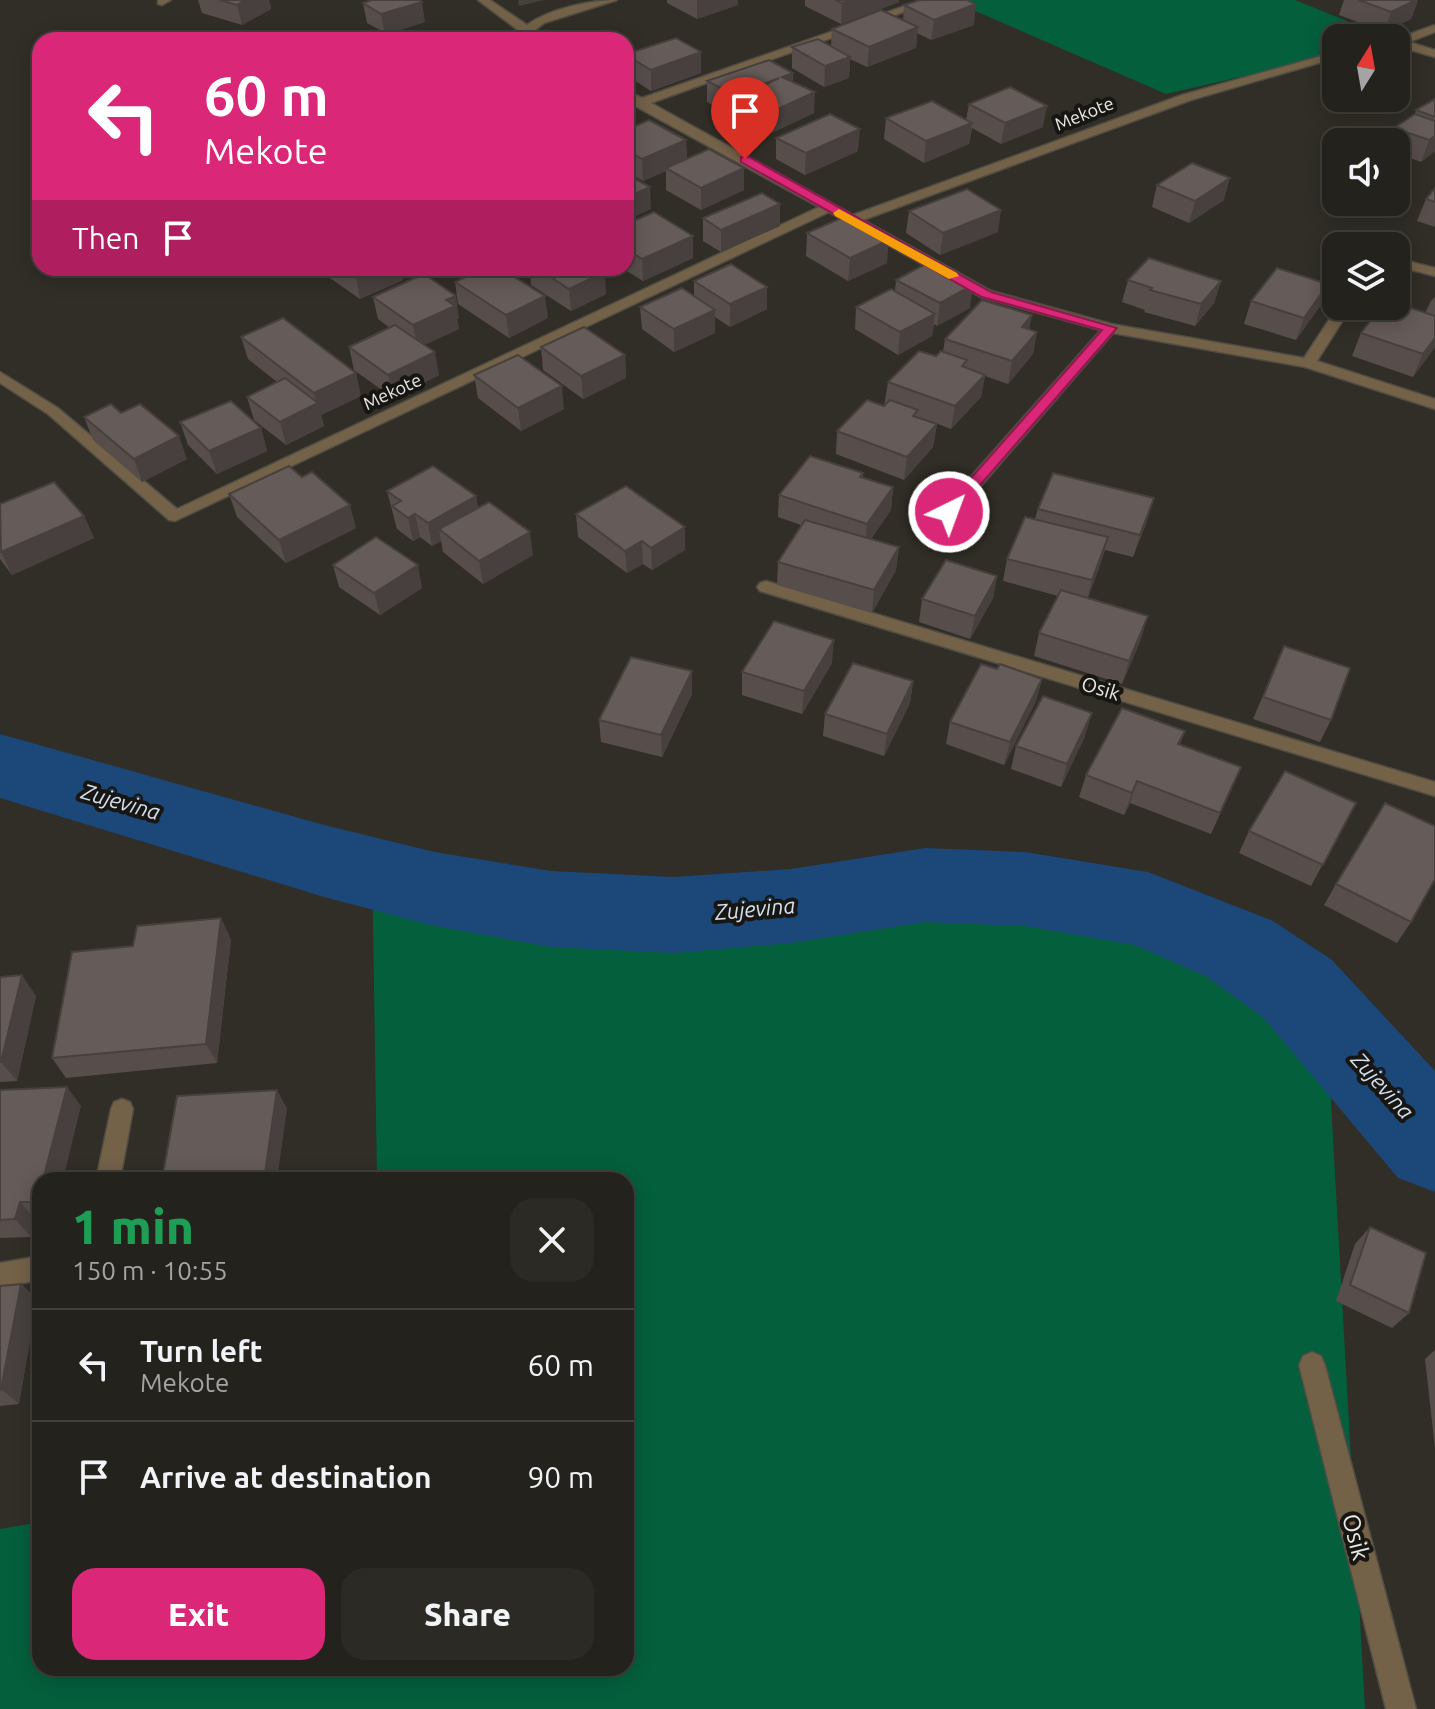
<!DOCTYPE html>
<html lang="en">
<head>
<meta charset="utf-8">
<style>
  body { margin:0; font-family:Ubuntu,sans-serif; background:#2c2a25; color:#f1f3f6; height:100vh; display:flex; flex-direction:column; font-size:30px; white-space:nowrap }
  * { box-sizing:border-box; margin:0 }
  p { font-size:26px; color:#a3a4a3 }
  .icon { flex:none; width:44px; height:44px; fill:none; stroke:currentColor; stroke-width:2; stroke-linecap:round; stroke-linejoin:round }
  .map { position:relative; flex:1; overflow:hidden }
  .side { position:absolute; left:32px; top:1172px; width:602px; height:504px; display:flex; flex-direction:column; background:#24221c; border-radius:24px; box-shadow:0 4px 20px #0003,0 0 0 2px #413f3b }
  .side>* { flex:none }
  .guide { position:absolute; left:32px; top:32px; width:602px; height:244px; border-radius:24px; box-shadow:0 4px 20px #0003,0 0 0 2px #413f3b; background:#db2777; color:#fff; overflow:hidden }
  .needle { width:52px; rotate:11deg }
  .fabs { position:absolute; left:1322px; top:24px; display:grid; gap:16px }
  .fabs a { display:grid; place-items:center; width:88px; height:88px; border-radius:16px; background:#24221c; box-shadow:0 4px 20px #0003,0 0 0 2px #413f3b; font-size:40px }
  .pin { position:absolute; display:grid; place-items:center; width:68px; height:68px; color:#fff; margin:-82px -34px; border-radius:50% 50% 50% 0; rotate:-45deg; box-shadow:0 0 8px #0007 }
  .pin .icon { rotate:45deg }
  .me { position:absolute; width:88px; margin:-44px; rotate:42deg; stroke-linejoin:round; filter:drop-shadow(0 0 6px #0008) }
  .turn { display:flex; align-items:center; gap:28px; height:168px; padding:0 40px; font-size:36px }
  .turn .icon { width:104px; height:104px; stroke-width:2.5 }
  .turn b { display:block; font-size:56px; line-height:68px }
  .then { display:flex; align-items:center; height:76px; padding:0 40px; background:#0003; gap:16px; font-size:30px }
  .round { display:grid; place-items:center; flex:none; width:84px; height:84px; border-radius:24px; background:#2c2a25 }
  .head { display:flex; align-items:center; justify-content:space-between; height:136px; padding:0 40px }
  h1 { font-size:48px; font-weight:800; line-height:60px; color:#1e9e55 }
  .button { display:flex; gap:16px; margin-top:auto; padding:16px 40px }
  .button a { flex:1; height:92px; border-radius:24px; background:#db2777; color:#fff; font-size:32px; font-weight:800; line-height:92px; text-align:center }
  .button a+a { background:#2c2a25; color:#f1f3f6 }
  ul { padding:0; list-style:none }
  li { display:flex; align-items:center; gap:24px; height:112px; padding:0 40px; border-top:2px solid #413f3b }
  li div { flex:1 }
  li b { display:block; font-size:30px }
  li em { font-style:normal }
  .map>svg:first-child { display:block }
  .green { fill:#045f3d }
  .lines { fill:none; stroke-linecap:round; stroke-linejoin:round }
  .river { fill:#1b4779; fill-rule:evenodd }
  .minor-casing { stroke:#4e4c44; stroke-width:3 }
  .minor { fill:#736148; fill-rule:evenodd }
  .wall { fill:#574e4c }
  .shaded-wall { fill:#47403e }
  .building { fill:#655b58; stroke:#47403e; stroke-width:2 }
  .route { fill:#db2777; stroke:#8e194d; stroke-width:2 }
  .slow { fill:#f59e0b }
  .labels { text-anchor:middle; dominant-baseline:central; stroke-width:8; stroke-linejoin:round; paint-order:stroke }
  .far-street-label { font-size:18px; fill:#ebe9e4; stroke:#171613 }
  .street-label { font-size:20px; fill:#ebe9e4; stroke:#171613 }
  .water-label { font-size:22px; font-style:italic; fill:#d3e0ef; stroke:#171613 }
  .near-street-label { font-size:24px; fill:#ebe9e4; stroke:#171613 }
</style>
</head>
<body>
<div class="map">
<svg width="1435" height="1709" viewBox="0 0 1435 1709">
  <rect width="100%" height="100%" fill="#302e26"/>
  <g class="green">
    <path d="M950,0H1295L1389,38H1336V55L1166,94Z"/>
    <path d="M372,861L585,905L733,904L866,877L970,870L1095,883L1189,909L1261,945L1325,995L1365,1709H0V1529L40,1522V1668H626V1180H377Z"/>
  </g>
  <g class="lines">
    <path class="river" d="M0,734L324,825L435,852L551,871L674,877L791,869L925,848L1025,852L1148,872L1273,921L1332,960L1435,1071V1192L1398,1178L1264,1018L1207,977L1135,945L1025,926L925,922L791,943L674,953L551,947L435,926L324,897L0,798Z"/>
    <g class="minor-casing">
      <g id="minor">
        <path d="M158,0H171L162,5L158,4Z"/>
        <path d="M478,0H490L527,25C549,9 590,0 617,0L544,23L534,31L546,40H533L526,35L511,40H495L518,30Z"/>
        <path d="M922,0H937L651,103L853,215L1182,95L1336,52V58L1191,100L863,220L991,291L1111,324L1304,358L1338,306H1352L1317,361L1435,399V409L1305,367L1113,333L955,516H943V508L1101,330L981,297L829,212L175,521L169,520L48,414L0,383V372L58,408L177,509L819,207L635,106L626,99V90L642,98Z"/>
        <path d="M1435,25V32L1409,42L1435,50V57L1396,46V39Z"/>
        <path d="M1396,258L1435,268V276L1396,266Z"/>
        <path d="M766,581L1435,782V796L760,591L757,587L760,583Z"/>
        <path d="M122,1099L130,1102L133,1109L120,1180H96L111,1109L114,1102Z"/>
        <path d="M40,1256V1280L0,1287V1263Z"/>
        <path d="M1312,1352L1321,1356L1325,1365L1416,1709H1386L1299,1365L1303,1356Z"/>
      </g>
    </g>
    <use href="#minor" class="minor"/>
  </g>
  <g class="wall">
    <path d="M198,0H269L271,9L242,25L202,13Z"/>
    <path d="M667,0H738V5L697,19L667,3Z"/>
    <path d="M805,0H899V2L841,24L805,6Z"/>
    <path d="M1344,0H1418L1411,19L1384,32L1339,15Z"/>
    <path d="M363,3L425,22L387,34L367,23Z"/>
    <path d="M904,5L974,25L931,40L917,33L916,48L867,67L850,59L849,78L824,87L792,68V47L831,46L832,29L903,20Z"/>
    <path d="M701,52V73L651,91L626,75V54Z"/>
    <path d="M793,73V82L814,113L767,135L736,120V116L734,117L707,102V81Z"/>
    <path d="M1435,99V151L1421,162L1396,153V142H1389L1394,128L1415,114L1416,110Z"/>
    <path d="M969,104L1043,127L1001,144L972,128L969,144L924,163L884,139L886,118L966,120Z"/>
    <path d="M626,130L686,140L687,159L744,168V190L701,210L666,190V171L643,181L626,171Z"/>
    <path d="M776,138L858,151L805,175L776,159Z"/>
    <path d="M1157,185L1224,200L1189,223L1152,207Z"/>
    <path d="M1435,188V227L1417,221L1426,199Z"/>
    <path d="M909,211L998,232L940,255L906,233Z"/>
    <path d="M703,218L780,226L721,252L703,241Z"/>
    <path d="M626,224L693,258L643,281L622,268H626Z"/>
    <path d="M807,233L887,263L848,281L806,256Z"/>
    <path d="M323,268H401L403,280L360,299L324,274Z"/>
    <path d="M530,268H598L606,294L571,311L531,285Z"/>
    <path d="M896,280L970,308L937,326L934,324L932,336L898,355L855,329L856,307L895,291Z"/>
    <path d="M1128,280L1221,281L1214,303L1195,326L1144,312L1145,310L1122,302Z"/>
    <path d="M694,281L767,309L730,327L715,317V333L674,352L642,329L640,307L694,296Z"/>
    <path d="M455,282L548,318L509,338L458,304Z"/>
    <path d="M1328,284L1320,306L1296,340L1244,324L1251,301Z"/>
    <path d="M373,297L459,318L457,319L459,329L424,345L439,375L393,398L354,370L349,347L390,328L378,319Z"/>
    <path d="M1435,297V347L1413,377L1352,356L1361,333L1425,313L1431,301Z"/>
    <path d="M1029,329L1037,332L1033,354L1008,384L985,376L981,397L951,429L917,416L937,424L933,447L904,480L836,454L837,431L884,406L888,382L943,352L945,339Z"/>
    <path d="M241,337L361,396L321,415L324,426L286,445L254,420L247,397L277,382L248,359Z"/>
    <path d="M541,347L625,355L626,378L583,399L543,370Z"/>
    <path d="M474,375L564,409L521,431L478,398Z"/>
    <path d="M121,413L187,459L142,482L93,440L84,417Z"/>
    <path d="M180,422L261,428L267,451L217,474L188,445Z"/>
    <path d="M863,473V477L893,487L891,510L871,539L899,547L896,570L872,613L777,585L778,562L801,525L778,517L779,495Z"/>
    <path d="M387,491L476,496L478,508L533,555L483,584L443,552L441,541L432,546L420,537L413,541L397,529Z"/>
    <path d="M229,494L356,528L286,563L237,517Z"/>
    <path d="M0,504L84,516L94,538L12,575L0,559Z"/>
    <path d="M1038,509L1147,521L1133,557L1105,550L1088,598L1141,639L1122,684L1034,656L1039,633L1058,596L1003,581L1007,559L1035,519Z"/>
    <path d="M576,514L685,550L652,570L643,564L627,573L578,537Z"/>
    <path d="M333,565L422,588L380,615L339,587Z"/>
    <path d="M997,576L993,598L970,639L919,622L922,599Z"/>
    <path d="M1284,646L1331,720L1320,742L1253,719Z"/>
    <path d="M832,663L802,714L742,695V672Z"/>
    <path d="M1042,679L1036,701L1004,765L946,744L950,722Z"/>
    <path d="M913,681L910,703L884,756L823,736L825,714Z"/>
    <path d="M692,694L662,757L601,742L599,720Z"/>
    <path d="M1185,731L1180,744L1241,767L1211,834L1130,803L1124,815L1079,797L1086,775Z"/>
    <path d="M1085,736L1061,787L1011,769L1016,746Z"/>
    <path d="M1356,803L1311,886L1239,853L1249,831Z"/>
    <path d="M1336,884L1411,922L1397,943L1324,905Z"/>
    <path d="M231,939L217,1063L66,1078L52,1058Z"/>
    <path d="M0,977L36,996L17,1081L0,1082Z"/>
    <path d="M0,1090L81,1106L40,1180V1220H36L31,1237L0,1238Z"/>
    <path d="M1370,1227L1409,1313L1392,1328L1336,1301L1355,1244Z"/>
    <path d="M21,1284L37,1300L19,1404L0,1406V1286Z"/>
    <path d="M1435,1350V1448L1425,1359Z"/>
  </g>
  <g class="shaded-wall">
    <path d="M245,0H269L271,9L242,25L237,5Z"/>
    <path d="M518,0H544L519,6Z"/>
    <path d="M697,0H738V5L697,19Z"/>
    <path d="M852,0H899V2L841,24L842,3Z"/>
    <path d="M1416,0H1418L1411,19L1384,32L1391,12Z"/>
    <path d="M422,2L425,22L385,35L381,14Z"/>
    <path d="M976,4L974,25L931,40L934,20Z"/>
    <path d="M918,27L916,48L867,67L869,47Z"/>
    <path d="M701,52V73L651,91V70Z"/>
    <path d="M850,57L849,78L824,87L825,66Z"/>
    <path d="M793,73L792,94L782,77Z"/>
    <path d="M779,78L736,99V116L734,117L735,95Z"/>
    <path d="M815,92L814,113L767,135V114Z"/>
    <path d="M1047,106L1043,127L1001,144L1005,123Z"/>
    <path d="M972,123L969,144L924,163L926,141Z"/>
    <path d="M860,129L858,151L805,175L806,153Z"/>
    <path d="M1435,136V151L1421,162L1429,140Z"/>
    <path d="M686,140L687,162L666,168V171L643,181L642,159Z"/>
    <path d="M744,168V190L701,210V188Z"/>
    <path d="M1230,178L1224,200L1189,223L1195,201Z"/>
    <path d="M650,187L651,209L626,221V198Z"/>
    <path d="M780,204V226L721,252V230Z"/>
    <path d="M1001,210L998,232L940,255L943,233Z"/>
    <path d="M693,236V258L643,281L642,259Z"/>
    <path d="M889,240L887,263L848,281L850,258Z"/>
    <path d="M375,268H401L403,280L360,299L356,277Z"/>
    <path d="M605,272L606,294L571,311L569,289Z"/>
    <path d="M1221,281L1214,303L1195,326L1201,304Z"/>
    <path d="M1328,284L1320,306L1296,340L1304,318Z"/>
    <path d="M973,285L970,308L937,326L940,303Z"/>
    <path d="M767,287V309L730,327V304Z"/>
    <path d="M456,296L459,318L457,319L459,329L418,348L413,325L446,300Z"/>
    <path d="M545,296L548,318L509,338L506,315Z"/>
    <path d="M715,310V333L674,352V329Z"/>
    <path d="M935,314L932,336L898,355L900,332Z"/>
    <path d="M1032,315L1028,338L1022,327Z"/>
    <path d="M1037,332L1033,354L1008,384L1012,361Z"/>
    <path d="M1435,338V347L1413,377L1423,354Z"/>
    <path d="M435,352L439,375L393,398L388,375Z"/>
    <path d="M625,355L626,378L583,399L581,376Z"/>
    <path d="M356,373L361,396L321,415L324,426L286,445L280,422L316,404L314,393Z"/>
    <path d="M985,375L981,397L951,429L955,406Z"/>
    <path d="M562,386L564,409L521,431L518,408Z"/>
    <path d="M937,424L933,447L904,480L907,457Z"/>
    <path d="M261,428L267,451L217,474L209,451Z"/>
    <path d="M179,436L187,459L142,482L134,459Z"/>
    <path d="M893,487L891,510L865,547L867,524Z"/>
    <path d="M476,496L480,519L439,529L441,541L432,546L428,523Z"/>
    <path d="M1154,498L1147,521L1133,557L1140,535Z"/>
    <path d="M350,505L356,528L286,563L279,540Z"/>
    <path d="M415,514L420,537L413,541L408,518Z"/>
    <path d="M84,516L94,538L12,575L1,552Z"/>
    <path d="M685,527V550L652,570L651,548Z"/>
    <path d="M530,532L533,555L483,584L479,561Z"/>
    <path d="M1108,537L1102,560L1086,603L1092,580Z"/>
    <path d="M642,541L643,564L627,573L625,551Z"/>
    <path d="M899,547L896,570L872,613L874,590Z"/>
    <path d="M418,565L422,588L380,615L374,593Z"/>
    <path d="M997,576L993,598L970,639L975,616Z"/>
    <path d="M1148,616L1141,639L1122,684L1129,661Z"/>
    <path d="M834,640L832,663L802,714L804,691Z"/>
    <path d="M692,671V694L662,757L661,735Z"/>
    <path d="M1042,679L1036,701L1004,765L1010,742Z"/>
    <path d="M913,681L910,703L884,756L887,734Z"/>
    <path d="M1092,713L1085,736L1061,787L1067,764Z"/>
    <path d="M1137,781L1130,803L1124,815L1132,793Z"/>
    <path d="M221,918L231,939L217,1063L206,1044Z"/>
    <path d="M22,975L36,996L17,1081L1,1062Z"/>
    <path d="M67,1087L81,1106L63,1180H43Z"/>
    <path d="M277,1090L287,1109L277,1180H264Z"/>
    <path d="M20,1202L36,1220L31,1237L15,1219Z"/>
    <path d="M21,1284L37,1300L19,1404L1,1389Z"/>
  </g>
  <g class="building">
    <path d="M220,0H245L237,5Z"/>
    <path d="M372,0H419L422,2L381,14L363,3Z"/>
    <path d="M835,0H852L842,3Z"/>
    <path d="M920,0H967L976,4L934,20L904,5Z"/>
    <path d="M1359,0H1416L1391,12Z"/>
    <path d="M881,10L918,27L869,47L832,29Z"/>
    <path d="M380,31L396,40H354Z"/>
    <path d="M676,38L701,52L651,70L626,55V54Z"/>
    <path d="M818,39L850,57L825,66L792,47Z"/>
    <path d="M769,60L793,73L782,77L815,92L767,114L736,99L779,78L735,95L707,81Z"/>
    <path d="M1010,87L1047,106L1005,123L969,104Z"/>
    <path d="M1435,99V117L1416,110Z"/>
    <path d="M932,101L972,123L926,141L886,118Z"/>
    <path d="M830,114L860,129L806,153L776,138Z"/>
    <path d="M1415,114L1435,121V136L1429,140L1394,128Z"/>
    <path d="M649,120L686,140L642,159L626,150V130Z"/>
    <path d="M709,149L744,168L701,188L666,168Z"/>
    <path d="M1192,163L1230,178L1195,201L1157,185Z"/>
    <path d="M630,176L650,187L626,198V177Z"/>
    <path d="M1435,188V202L1426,199Z"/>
    <path d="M967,189L1001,210L943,233L909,211Z"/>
    <path d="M762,193L780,204L721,230L703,218Z"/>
    <path d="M654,212L693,236L642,259L626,249V224Z"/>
    <path d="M846,216L889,240L850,258L807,233Z"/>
    <path d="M1149,258L1221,281L1201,304L1150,290L1152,288L1128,280Z"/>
    <path d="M929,262L973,285L940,303L896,280Z"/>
    <path d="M731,264L767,287L730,304L694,281Z"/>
    <path d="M343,268H375L356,277Z"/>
    <path d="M485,268H500L545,296L506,315L455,282Z"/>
    <path d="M537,268H598L605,272L569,289Z"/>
    <path d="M1277,268L1328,284L1304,318L1251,301Z"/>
    <path d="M424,274L456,296L446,300L455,306L413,325L373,297Z"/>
    <path d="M682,288L715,310L674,329L640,307Z"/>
    <path d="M891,289L935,314L900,332L856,307Z"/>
    <path d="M982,300L1032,315L1022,327L1037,332L1012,361L945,339Z"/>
    <path d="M1396,303L1435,316V338L1423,354L1361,333L1382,306H1396Z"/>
    <path d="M283,318L356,373L314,393L241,337Z"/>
    <path d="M395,325L435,352L388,375L349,347Z"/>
    <path d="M584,327L625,355L581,376L541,347Z"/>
    <path d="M919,351L936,356L941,351L967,360L962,366L985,375L955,406L888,382Z"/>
    <path d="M518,355L562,386L518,408L474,375Z"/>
    <path d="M285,378L318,403L280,422L247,397Z"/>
    <path d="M867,400L884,406L890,400L918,410L913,416L937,424L907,457L837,431Z"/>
    <path d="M231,401L261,428L209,451L180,422Z"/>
    <path d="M111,404L121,413L140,404L179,436L134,459L84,417Z"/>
    <path d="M810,456L863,473L860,477L893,487L867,524L779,495Z"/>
    <path d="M289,466L302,477L312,472L350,505L279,540L229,494Z"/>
    <path d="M433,466L476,496L428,523L415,514L408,518L392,506L401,501L387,491Z"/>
    <path d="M1053,473L1154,498L1140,535L1038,509Z"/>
    <path d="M54,482L84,516L1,552L0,504Z"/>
    <path d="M626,486L685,527L651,548L642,541L625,551L576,514Z"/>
    <path d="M489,502L530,532L479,561L439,529Z"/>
    <path d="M1025,517L1108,537L1092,580L1007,559Z"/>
    <path d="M805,520L899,547L874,590L778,562Z"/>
    <path d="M376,537L418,565L374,593L333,565Z"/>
    <path d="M946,560L997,576L975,616L922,599Z"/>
    <path d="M1061,590L1148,616L1129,661L1039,633Z"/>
    <path d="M774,621L834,640L804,691L742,672Z"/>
    <path d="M1284,646L1350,668L1331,720L1263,697Z"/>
    <path d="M631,657L692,671L661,735L599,720Z"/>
    <path d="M853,663L913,681L887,734L825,714Z"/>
    <path d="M981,664L997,669L1000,664L1042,679L1010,742L950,722Z"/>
    <path d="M1043,696L1092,713L1067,764L1016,746Z"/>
    <path d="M1122,708L1185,731L1178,744L1241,767L1220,813L1137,781L1132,793L1086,775Z"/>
    <path d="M1285,771L1356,803L1323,865L1249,831Z"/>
    <path d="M1385,803L1435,826V879L1411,922L1336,884Z"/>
    <path d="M221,918L206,1044L52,1058L72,952L133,946L137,926Z"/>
    <path d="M22,975L1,1062H0V977Z"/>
    <path d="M67,1087L43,1180H40V1192L38,1202H20L15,1219L0,1220V1090Z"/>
    <path d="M277,1090L264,1180H162L177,1096Z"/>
    <path d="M1370,1227L1426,1253L1409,1313L1350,1285Z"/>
    <path d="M21,1284L1,1389L0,1390V1286Z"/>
  </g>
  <path class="route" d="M741,157H749L991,292L1117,328L954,515H943L941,512L1102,330L982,297L741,162Z"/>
  <path class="slow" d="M839,209L957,273L959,276L949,279L835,216L833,213Z"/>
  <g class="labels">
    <g class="far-street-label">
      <text transform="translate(1084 113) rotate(-22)">Mekote</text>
      <text transform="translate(392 391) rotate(-25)">Mekote</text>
    </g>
    <g class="street-label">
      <text transform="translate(1101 688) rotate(17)">Osik</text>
    </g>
    <g class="water-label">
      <text transform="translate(121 801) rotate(16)">Zujevina</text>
      <text transform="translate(755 908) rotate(-5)">Zujevina</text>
      <text transform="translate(1383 1085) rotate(48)">Zujevina</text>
    </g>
    <g class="near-street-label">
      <text transform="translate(1356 1537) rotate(76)">Osik</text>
    </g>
  </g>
</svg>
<div class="fabs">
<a><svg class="needle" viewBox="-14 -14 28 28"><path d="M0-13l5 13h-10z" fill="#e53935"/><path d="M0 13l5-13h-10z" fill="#a3a4a3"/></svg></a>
<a><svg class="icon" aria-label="sound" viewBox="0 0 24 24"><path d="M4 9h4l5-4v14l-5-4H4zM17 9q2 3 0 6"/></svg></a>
<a><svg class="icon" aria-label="layers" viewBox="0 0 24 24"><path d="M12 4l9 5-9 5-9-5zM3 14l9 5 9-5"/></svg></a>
</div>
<div class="pin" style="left:745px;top:159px;background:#d93025"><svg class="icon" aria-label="arrive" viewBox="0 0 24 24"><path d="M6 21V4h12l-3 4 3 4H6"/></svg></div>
<svg class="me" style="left:949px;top:512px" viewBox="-20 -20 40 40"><circle r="17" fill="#db2777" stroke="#fff" stroke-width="3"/><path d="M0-11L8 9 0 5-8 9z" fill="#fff"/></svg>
<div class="guide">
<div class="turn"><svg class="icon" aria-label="left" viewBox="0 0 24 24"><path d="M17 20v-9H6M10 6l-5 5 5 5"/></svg><div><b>60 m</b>Mekote</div></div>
<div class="then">Then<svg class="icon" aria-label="arrive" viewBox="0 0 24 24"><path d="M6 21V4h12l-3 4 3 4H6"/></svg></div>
</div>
<section class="side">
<div class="head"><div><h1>1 min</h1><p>150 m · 10:55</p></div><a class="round"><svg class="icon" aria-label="close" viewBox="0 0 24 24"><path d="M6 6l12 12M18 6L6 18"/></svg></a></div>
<ul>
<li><svg class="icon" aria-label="left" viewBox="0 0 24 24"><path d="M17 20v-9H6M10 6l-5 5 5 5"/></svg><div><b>Turn left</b><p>Mekote</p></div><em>60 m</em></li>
<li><svg class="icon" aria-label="arrive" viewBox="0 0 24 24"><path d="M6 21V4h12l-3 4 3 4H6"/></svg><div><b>Arrive at destination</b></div><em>90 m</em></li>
</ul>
<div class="button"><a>Exit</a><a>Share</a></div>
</section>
</div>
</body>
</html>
